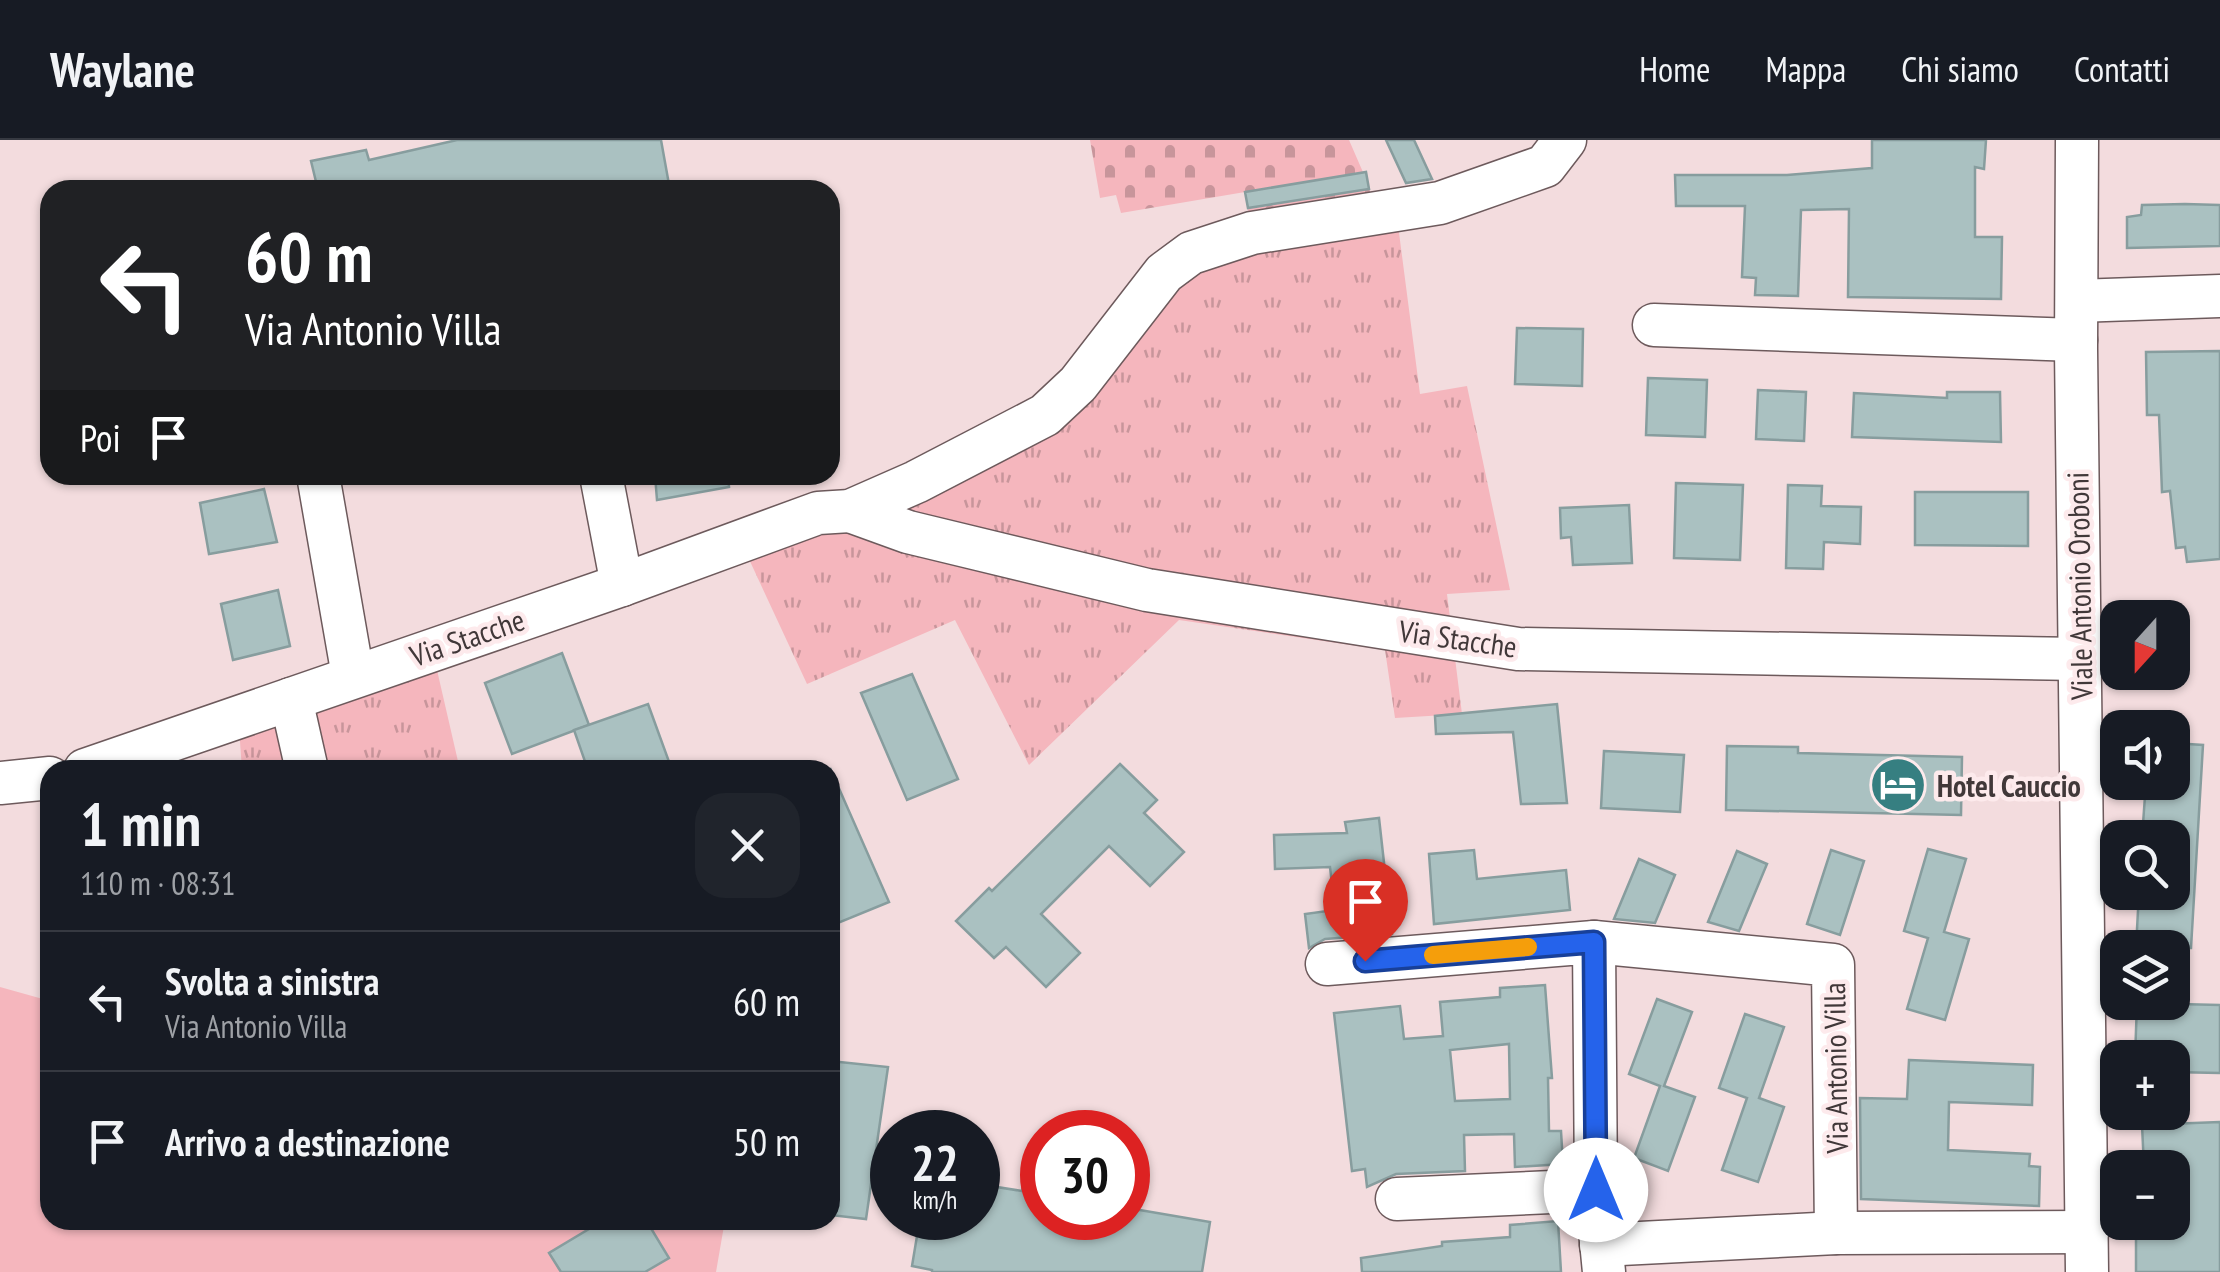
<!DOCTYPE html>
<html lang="it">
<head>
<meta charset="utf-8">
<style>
  body { margin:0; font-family:"PT Sans Narrow",sans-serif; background:#20242c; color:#f1f3f6; height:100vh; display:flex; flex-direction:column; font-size:38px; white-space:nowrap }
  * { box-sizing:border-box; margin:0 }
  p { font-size:32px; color:#9ea1a6 }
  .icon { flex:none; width:55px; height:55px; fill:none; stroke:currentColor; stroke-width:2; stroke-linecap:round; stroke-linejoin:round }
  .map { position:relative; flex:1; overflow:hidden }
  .sheet { position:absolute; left:40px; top:620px; width:800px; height:470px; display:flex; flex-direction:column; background:#171b24; border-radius:30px; box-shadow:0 2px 8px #0004 }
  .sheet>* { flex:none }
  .guide { position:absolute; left:40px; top:40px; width:800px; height:305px; border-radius:30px; box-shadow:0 2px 8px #0004; background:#202124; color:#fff; overflow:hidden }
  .needle { width:65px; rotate:201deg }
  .fabs { position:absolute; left:2100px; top:460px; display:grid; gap:20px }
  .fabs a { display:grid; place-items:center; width:90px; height:90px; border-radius:20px; background:#171b24; box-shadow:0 2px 8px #0004; font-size:50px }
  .speed { position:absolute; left:870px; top:970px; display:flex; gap:20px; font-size:50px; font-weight:700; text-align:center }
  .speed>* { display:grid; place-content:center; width:130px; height:130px; border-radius:50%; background:#171b24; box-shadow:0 2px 8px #0004; line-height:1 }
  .speed small { font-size:25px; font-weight:400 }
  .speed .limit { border:15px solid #d22; background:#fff; color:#111 }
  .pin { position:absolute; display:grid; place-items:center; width:85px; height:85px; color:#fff; margin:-102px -42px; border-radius:50% 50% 50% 0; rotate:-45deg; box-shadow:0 0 10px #0007 }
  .pin .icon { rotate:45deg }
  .me { position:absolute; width:110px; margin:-55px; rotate:0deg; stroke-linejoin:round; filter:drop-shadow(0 0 8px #0008) }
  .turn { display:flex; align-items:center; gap:35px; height:210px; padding:0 40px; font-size:45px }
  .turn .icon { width:130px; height:130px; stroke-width:2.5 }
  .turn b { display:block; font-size:70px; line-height:85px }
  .then { display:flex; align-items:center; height:95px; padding:0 40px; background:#0003; gap:20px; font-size:38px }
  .round { display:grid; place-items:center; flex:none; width:105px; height:105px; border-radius:30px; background:#20242c }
  .overview { display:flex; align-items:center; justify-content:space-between; height:170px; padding:0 40px }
  h1 { font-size:60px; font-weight:800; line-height:75px }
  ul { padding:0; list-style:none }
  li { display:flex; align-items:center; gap:30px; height:140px; padding:0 40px; border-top:2px solid #363941 }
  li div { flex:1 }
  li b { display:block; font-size:38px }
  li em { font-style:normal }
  header { display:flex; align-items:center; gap:60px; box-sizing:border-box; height:140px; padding:0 50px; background:#171b24; border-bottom:2px solid #363941 }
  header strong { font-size:48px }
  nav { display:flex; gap:55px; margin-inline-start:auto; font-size:35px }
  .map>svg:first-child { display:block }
  .grass { fill:url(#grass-tufts) }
  .cemetery { fill:url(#cemetery-stones) }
  .garden { fill:#f5b6bd }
  .building { fill:#aac1c1; stroke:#879d9e; stroke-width:2.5; fill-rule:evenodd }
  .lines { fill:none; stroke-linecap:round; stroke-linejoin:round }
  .minor-casing { stroke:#6d5a5c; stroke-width:45 }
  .minor { stroke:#fff; stroke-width:42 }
  .route-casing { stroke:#184099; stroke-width:25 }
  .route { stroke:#2563eb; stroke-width:18 }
  .slow { stroke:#f59e0b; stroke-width:18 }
  .labels { text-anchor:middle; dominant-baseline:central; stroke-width:9; stroke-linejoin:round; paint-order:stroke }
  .street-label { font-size:30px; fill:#413839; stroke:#fdeaec }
  .poi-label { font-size:30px; font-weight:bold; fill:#413839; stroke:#fdeaec; text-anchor:start }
</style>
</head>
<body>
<header>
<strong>Waylane</strong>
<nav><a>Home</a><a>Mappa</a><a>Chi siamo</a><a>Contatti</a></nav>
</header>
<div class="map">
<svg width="2220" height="1132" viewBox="0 0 2220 1132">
  <defs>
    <pattern id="grass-tufts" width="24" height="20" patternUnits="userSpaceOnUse" patternTransform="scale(2.5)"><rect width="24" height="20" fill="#f5b6bd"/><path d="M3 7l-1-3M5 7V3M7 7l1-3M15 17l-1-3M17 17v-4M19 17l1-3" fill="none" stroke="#c8959b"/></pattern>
    <pattern id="cemetery-stones" width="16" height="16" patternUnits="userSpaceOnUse" patternTransform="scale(2.5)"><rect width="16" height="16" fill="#f5b6bd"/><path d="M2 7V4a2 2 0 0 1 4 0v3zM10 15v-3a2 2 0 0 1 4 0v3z" fill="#c8959b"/></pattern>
  </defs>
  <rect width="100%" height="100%" fill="#f3dcde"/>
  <g class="grass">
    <path d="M1398,85L1420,254L1467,246L1510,450L1447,454L1462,574L1395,578L1385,510L1179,480L1029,625L955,480L807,544L748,417L923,355L1142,185L1196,129L1238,109Z"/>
    <path d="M434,517L460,630H242L239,587Z"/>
  </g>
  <path class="cemetery" d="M1090,0H1349L1369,46L1372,66L1251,87L1245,52L1121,73L1116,55L1100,58Z"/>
  <path class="garden" d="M0,847L50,861V1080H725L716,1132H0Z"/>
  <g class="building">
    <path d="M457,0H661L670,50H584L582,42L533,50H494L493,42L464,50H318L311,21L366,10L369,20Z"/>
    <path d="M1386,0H1414L1432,39L1406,43Z"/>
    <path d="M1872,0H1986L1984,29L1975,27V97H2002L2001,159L1848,157L1849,69L1801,70L1798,156L1755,155L1756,138L1742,137L1745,66H1676L1675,35H1787L1872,28Z"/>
    <path d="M1366,32L1369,49L1248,68L1245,52Z"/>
    <path d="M2185,64L2220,65V106L2127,108V77L2141,75L2142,65Z"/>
    <path d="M1517,188L1583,189L1582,246L1515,244Z"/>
    <path d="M2220,211V419L2187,422L2185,407L2176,408L2170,351L2162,352L2159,275H2147L2146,212Z"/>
    <path d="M1648,238L1707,240L1705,297L1646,295Z"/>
    <path d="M1758,250L1806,252L1804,301L1756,299Z"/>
    <path d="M1947,252H2000L2001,302L1852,297L1854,253L1947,258Z"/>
    <path d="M655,335H728L729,347L657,360Z"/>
    <path d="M1676,343L1743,345L1740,420L1674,418Z"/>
    <path d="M1788,345L1822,346L1821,366L1861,367L1860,404L1824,402L1823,429L1786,428Z"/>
    <path d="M264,349L277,402L209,414L200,363Z"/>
    <path d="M1915,352H2028V406L1915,405Z"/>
    <path d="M1629,365L1632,423L1573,425L1571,397L1561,398L1560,368Z"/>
    <path d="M278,450L290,506L233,520L221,464Z"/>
    <path d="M562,513L589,585L512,614L485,543Z"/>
    <path d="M912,534L958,639L907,660L861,553Z"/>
    <path d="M648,564L672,630H588L574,590Z"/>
    <path d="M1557,564L1567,663L1521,664L1513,592L1436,594L1435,576Z"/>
    <path d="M2172,603L2203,605L2191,808H2136L2139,752H2172V698H2142L2146,642H2172Z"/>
    <path d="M1727,606L1798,607V613L1962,617L1961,675L1726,670Z"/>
    <path d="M1604,611L1684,615L1680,672L1601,668Z"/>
    <path d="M1120,624L1157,660L1144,673L1184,712L1150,746L1109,706L1041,774L1080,813L1046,847L1006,807L994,818L956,781L989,748L992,751Z"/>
    <path d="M830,628L889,762L838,783L830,765Z"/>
    <path d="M1379,678L1392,794L1325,799L1309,808L1305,774L1335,770L1330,727L1275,729L1274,695L1347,693L1345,682Z"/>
    <path d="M1928,709L1966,719L1944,792L1969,799L1945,880L1907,869L1928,798L1904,791Z"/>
    <path d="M1474,710L1477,739L1566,730L1570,770L1434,784L1429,714Z"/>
    <path d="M1831,710L1864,721L1840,795L1807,784Z"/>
    <path d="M1737,711L1767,724L1739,791L1708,782Z"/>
    <path d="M1639,719L1675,735L1655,783L1614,779Z"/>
    <path d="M1545,845L1552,938H1548L1549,991H1561L1563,1024L1515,1027L1514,994L1464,995L1465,1031L1396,1034L1367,1047L1365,1029L1352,1031L1334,873L1400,866L1404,899L1443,896L1440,862L1500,857V848ZM1509,904L1510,959L1455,961L1450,910Z"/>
    <path d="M1657,859L1692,872L1664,946L1695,957L1668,1031L1634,1018L1660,946L1629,934Z"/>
    <path d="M2137,863L2220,865V933L2172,932V918H2135Z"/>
    <path d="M1745,874L1784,887L1759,958L1784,967L1758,1042L1722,1030L1747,958L1719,948Z"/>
    <path d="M1909,920L2033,925L2032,965L1949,962L1948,1010L2030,1014L2029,1026L2040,1027L2039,1066L1861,1059L1860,958L1907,959Z"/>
    <path d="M830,921L888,927L866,1079L830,1075Z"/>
    <path d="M2220,982V1132H2136V1082H2172V1026L2144,1027L2142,985Z"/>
    <path d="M1029,1004L1042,1005V1078H1128V1068L1210,1082L1202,1132H932V1130L912,1126L920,1078H978V1044L1022,1051Z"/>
    <path d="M604,1080H646L669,1118L645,1132H561L549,1113Z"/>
    <path d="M1558,1081L1561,1132H1362L1361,1118L1442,1106V1102L1510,1097V1085Z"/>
  </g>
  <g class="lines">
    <g class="minor-casing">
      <g id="minor">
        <path d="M2077,0L2076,209L2087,1132"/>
        <path d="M2077,161L2220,156"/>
        <path d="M1654,185L2076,200"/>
        <path d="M318,335L353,536"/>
        <path d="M601,335L622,445"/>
        <path d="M850,371L908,392L1147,450L1518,509L2080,519"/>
        <path d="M291,559L307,630"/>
        <path d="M85,630L622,445L818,373L850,371L916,342L1045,275L1078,244L1164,133L1191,113L1252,93L1440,63L1545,26L1565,0"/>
        <path d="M0,643L50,638"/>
        <path d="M1594,802L1833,825L1836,1093"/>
        <path d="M1327,824L1594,802L1596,1050L1604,1132"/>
        <path d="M1397,1059L1596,1050"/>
        <path d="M1601,1105L1836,1093L2087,1092"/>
      </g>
    </g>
    <use href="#minor" class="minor"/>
  </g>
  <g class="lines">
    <g class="route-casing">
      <path id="route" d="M1365,821L1594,802L1596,1050"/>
    </g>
    <use href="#route" class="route"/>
    <path class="slow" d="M1433,815L1528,807"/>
  </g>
  <defs>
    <g id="hotel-disc" transform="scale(2.875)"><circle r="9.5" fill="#367f81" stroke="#fdeaec"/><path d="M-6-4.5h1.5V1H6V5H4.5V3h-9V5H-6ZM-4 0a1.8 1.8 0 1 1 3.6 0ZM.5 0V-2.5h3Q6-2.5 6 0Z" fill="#fff"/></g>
  </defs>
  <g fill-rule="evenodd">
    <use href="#hotel-disc" x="1898" y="645"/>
  </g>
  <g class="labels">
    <g class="street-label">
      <text transform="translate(2079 446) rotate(-91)">Viale Antonio Oroboni</text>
      <text transform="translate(467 497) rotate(-19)">Via Stacche</text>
      <text transform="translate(1458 498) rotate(8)">Via Stacche</text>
      <text transform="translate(1835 928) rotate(-91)">Via Antonio Villa</text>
    </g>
    <g class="poi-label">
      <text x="1937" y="645">Hotel Cauccio</text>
    </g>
  </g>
</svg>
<div class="fabs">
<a><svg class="needle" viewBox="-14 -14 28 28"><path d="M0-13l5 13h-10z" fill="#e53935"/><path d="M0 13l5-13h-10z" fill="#9ea1a6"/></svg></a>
<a><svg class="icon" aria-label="sound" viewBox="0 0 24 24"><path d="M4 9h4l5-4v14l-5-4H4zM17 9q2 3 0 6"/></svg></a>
<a><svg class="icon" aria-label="search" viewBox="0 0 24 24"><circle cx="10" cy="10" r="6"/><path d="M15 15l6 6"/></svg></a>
<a><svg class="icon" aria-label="layers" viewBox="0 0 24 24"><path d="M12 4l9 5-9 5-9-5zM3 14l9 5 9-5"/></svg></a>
<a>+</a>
<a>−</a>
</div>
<div class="speed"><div>22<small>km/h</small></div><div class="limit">30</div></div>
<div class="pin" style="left:1365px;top:821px;background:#d93025"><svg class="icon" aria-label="arrive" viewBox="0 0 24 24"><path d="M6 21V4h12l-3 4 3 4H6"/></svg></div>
<svg class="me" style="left:1596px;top:1050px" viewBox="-20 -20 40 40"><circle r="19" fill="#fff"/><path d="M0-13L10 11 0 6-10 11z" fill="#2563eb"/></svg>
<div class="guide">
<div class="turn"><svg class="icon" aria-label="left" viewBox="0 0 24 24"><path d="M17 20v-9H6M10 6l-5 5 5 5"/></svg><div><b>60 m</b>Via Antonio Villa</div></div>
<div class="then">Poi<svg class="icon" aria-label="arrive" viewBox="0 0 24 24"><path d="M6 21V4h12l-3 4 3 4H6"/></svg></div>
</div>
<section class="sheet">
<div class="overview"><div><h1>1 min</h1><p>110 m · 08:31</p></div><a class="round"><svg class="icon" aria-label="close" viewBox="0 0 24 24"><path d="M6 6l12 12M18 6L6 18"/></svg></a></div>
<ul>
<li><svg class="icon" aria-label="left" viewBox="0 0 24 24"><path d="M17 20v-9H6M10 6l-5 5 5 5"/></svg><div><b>Svolta a sinistra</b><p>Via Antonio Villa</p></div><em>60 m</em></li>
<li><svg class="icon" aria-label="arrive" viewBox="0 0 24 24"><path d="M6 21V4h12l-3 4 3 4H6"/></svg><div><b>Arrivo a destinazione</b></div><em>50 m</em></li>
</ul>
</section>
</div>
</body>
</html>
